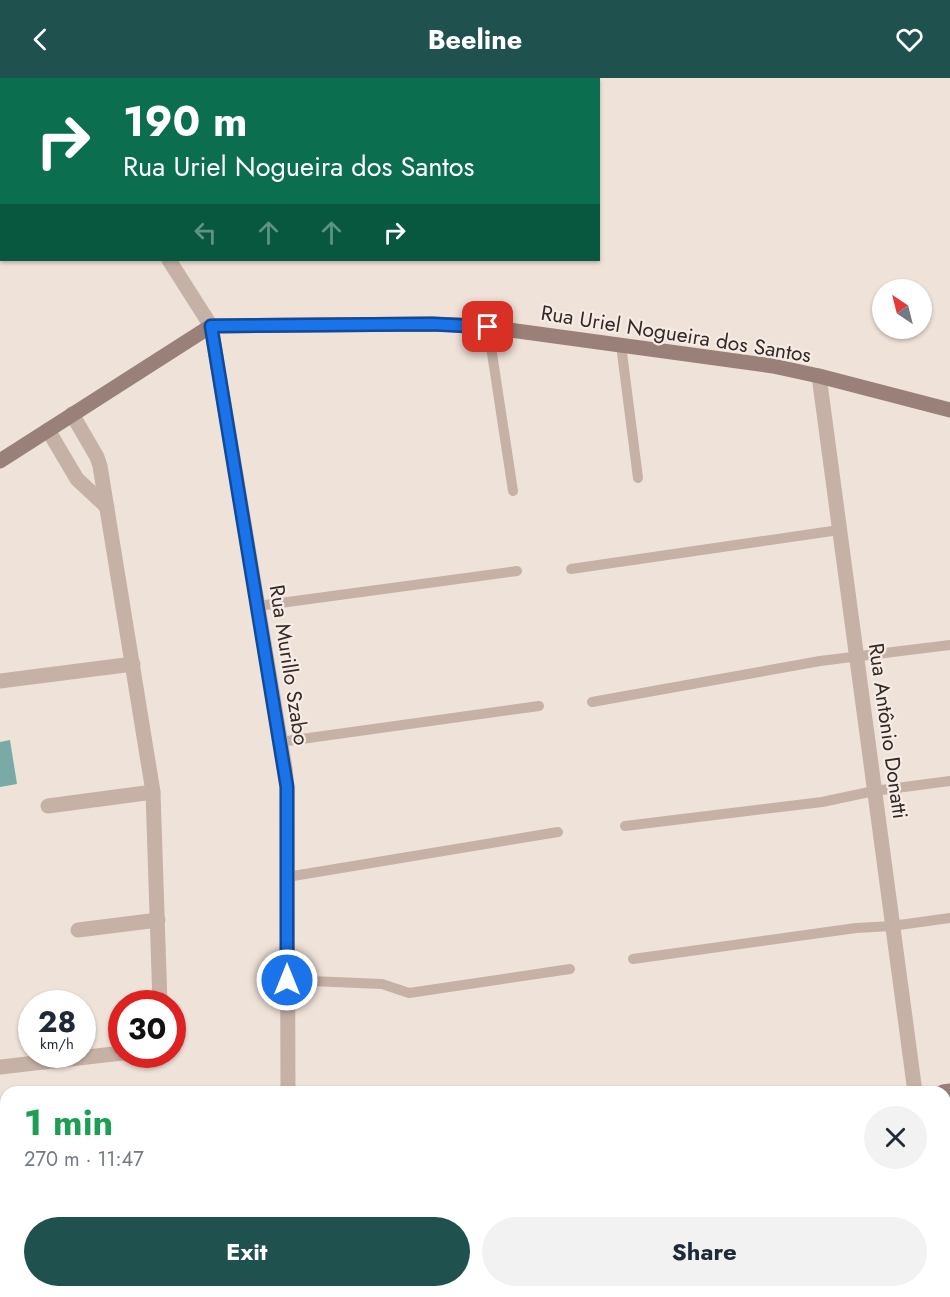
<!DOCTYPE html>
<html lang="en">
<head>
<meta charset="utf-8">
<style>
  body { margin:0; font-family:Jost,sans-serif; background:#f2f2f3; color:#1f2937; height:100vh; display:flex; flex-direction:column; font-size:22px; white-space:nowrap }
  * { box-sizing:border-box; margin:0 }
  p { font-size:20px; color:#747a83 }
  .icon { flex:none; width:33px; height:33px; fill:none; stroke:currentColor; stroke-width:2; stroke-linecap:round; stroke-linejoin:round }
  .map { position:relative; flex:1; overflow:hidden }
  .drawer { position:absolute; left:0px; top:1008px; width:951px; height:212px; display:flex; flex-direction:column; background:#fff; border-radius:18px 18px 0 0; box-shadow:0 2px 4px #0004 }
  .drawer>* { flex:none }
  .top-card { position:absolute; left:0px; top:0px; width:600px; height:183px; box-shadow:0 2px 4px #0004; background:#0b6e4f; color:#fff; overflow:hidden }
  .needle { width:39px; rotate:325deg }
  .fabs { position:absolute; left:872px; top:201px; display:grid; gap:12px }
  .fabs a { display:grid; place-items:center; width:60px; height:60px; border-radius:50%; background:#fff; box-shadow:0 2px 4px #0004; font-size:30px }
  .speed { position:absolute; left:18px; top:912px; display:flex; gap:12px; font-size:30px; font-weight:700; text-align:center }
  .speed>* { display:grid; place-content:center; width:78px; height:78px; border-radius:50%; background:#fff; box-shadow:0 2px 4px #0004; line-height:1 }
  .speed small { font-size:15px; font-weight:400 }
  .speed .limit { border:9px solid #d22; background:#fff; color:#111 }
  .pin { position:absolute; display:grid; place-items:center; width:51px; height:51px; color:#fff; margin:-26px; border-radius:12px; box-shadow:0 3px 9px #0006 }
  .me { position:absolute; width:66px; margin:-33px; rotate:0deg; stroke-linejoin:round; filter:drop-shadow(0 0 4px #0008) }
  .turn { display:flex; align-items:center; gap:21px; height:126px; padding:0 24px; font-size:27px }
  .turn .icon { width:78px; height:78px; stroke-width:2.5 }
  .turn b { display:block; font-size:42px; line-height:51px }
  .lanes { display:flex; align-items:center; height:57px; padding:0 24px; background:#0003; justify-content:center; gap:30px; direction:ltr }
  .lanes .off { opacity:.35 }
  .round { display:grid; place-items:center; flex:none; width:63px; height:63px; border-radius:32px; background:#f2f2f3 }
  .summary { display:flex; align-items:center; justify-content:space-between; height:102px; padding:0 24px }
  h1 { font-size:36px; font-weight:700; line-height:45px; color:#1e9e55 }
  .action { display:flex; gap:12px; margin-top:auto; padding:12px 24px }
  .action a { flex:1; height:69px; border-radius:36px; background:#1f514e; color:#fff; font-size:24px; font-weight:700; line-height:69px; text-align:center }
  .action a+a { background:#f2f2f3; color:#1f2937 }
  header { display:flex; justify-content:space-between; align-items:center; height:78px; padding:0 24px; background:#1f514e; color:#fff; font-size:27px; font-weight:700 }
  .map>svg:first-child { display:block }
  .water { fill:#7aaaa6 }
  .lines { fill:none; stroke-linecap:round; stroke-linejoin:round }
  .path { stroke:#b29a91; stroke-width:4; stroke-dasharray:3 3; stroke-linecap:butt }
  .lane { stroke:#c6b1a6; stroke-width:10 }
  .street { stroke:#c6b1a6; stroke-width:15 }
  .secondary { stroke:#998078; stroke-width:15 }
  .route-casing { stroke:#114b97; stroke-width:15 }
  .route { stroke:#1a73e8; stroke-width:10 }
  .labels { text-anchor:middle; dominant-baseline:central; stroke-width:4.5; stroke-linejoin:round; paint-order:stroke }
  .street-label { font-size:21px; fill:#332926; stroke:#f7ece5 }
</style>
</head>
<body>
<header><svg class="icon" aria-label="back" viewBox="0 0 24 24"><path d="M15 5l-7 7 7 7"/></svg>Beeline<svg class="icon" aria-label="heart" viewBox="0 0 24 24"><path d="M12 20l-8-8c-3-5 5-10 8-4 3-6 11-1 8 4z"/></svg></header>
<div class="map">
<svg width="950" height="1219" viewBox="0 0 950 1219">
  <rect width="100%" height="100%" fill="#efe2d9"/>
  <path class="water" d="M10,662L17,706L0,709V664Z"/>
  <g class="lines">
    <path class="path" d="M105,2V0"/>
    <g class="lane">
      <path d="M488,249L513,413"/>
      <path d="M621,267L638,400"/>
      <path d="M571,491L839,452"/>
      <path d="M258,528L517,493"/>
      <path d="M592,624L820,583L950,567"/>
      <path d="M280,664L539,628"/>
      <path d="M625,748L822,724L874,713L950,703"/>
      <path d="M287,799L558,754"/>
      <path d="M633,881L856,850L892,848L950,840"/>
      <path d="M287,902L382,906L409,915L570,891"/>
      <path d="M787,1219V1214"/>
    </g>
    <g class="street">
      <path d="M0,70L2,69"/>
      <path d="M169,182L211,248L285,690L287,709L288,1014"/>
      <path d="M819,298L915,1014"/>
      <path d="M72,336L97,379L100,388L153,714L160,926"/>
      <path d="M48,352L77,401L107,429"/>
      <path d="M0,603L133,586"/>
      <path d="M48,728L153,714"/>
      <path d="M78,852L158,842"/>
      <path d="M0,989L122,975"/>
      <path d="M101,1219V1214"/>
      <path d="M282,1219L283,1214"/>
      <path d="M458,1219V1214"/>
    </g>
    <g class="secondary">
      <path d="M0,383L211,248L432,246L463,247L488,249L773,288L819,298L950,332"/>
      <path d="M943,1014L950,1013"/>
      <path d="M0,1138L6,1137"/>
    </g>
  </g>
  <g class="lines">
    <g class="route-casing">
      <path id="route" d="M287,902V709L211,248L432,246L488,249"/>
    </g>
    <use href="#route" class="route"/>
  </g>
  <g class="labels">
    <g class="street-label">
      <text transform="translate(676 256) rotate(9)">Rua Uriel Nogueira dos Santos</text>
      <text transform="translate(289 587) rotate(81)">Rua Murillo Szabo</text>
      <text transform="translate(888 653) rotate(82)">Rua Antônio Donatti</text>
    </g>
  </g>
</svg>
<div class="fabs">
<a><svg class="needle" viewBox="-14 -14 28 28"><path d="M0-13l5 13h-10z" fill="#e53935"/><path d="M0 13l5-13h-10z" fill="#747a83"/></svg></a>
</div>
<div class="speed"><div>28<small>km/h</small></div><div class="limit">30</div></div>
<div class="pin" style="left:488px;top:249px;background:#d93025"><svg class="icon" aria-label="arrive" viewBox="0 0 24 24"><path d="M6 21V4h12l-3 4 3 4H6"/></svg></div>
<svg class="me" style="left:287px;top:902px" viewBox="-20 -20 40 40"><circle r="17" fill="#1a73e8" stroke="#fff" stroke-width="3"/><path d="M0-11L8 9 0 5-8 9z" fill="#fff"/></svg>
<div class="top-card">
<div class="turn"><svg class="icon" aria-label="right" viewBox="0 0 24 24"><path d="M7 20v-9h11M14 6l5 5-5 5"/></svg><div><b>190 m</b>Rua Uriel Nogueira dos Santos</div></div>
<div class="lanes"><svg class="icon off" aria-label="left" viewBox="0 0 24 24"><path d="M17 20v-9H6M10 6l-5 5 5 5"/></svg><svg class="icon off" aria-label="ahead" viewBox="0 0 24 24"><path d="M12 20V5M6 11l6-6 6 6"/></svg><svg class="icon off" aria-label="ahead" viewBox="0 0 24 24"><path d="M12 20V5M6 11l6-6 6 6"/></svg><svg class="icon" aria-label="right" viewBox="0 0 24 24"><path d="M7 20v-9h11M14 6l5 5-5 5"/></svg></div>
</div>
<section class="drawer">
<div class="summary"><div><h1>1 min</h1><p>270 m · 11:47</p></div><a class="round"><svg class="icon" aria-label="close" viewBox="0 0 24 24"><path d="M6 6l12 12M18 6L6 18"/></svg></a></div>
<div class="action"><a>Exit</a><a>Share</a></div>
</section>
</div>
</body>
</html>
